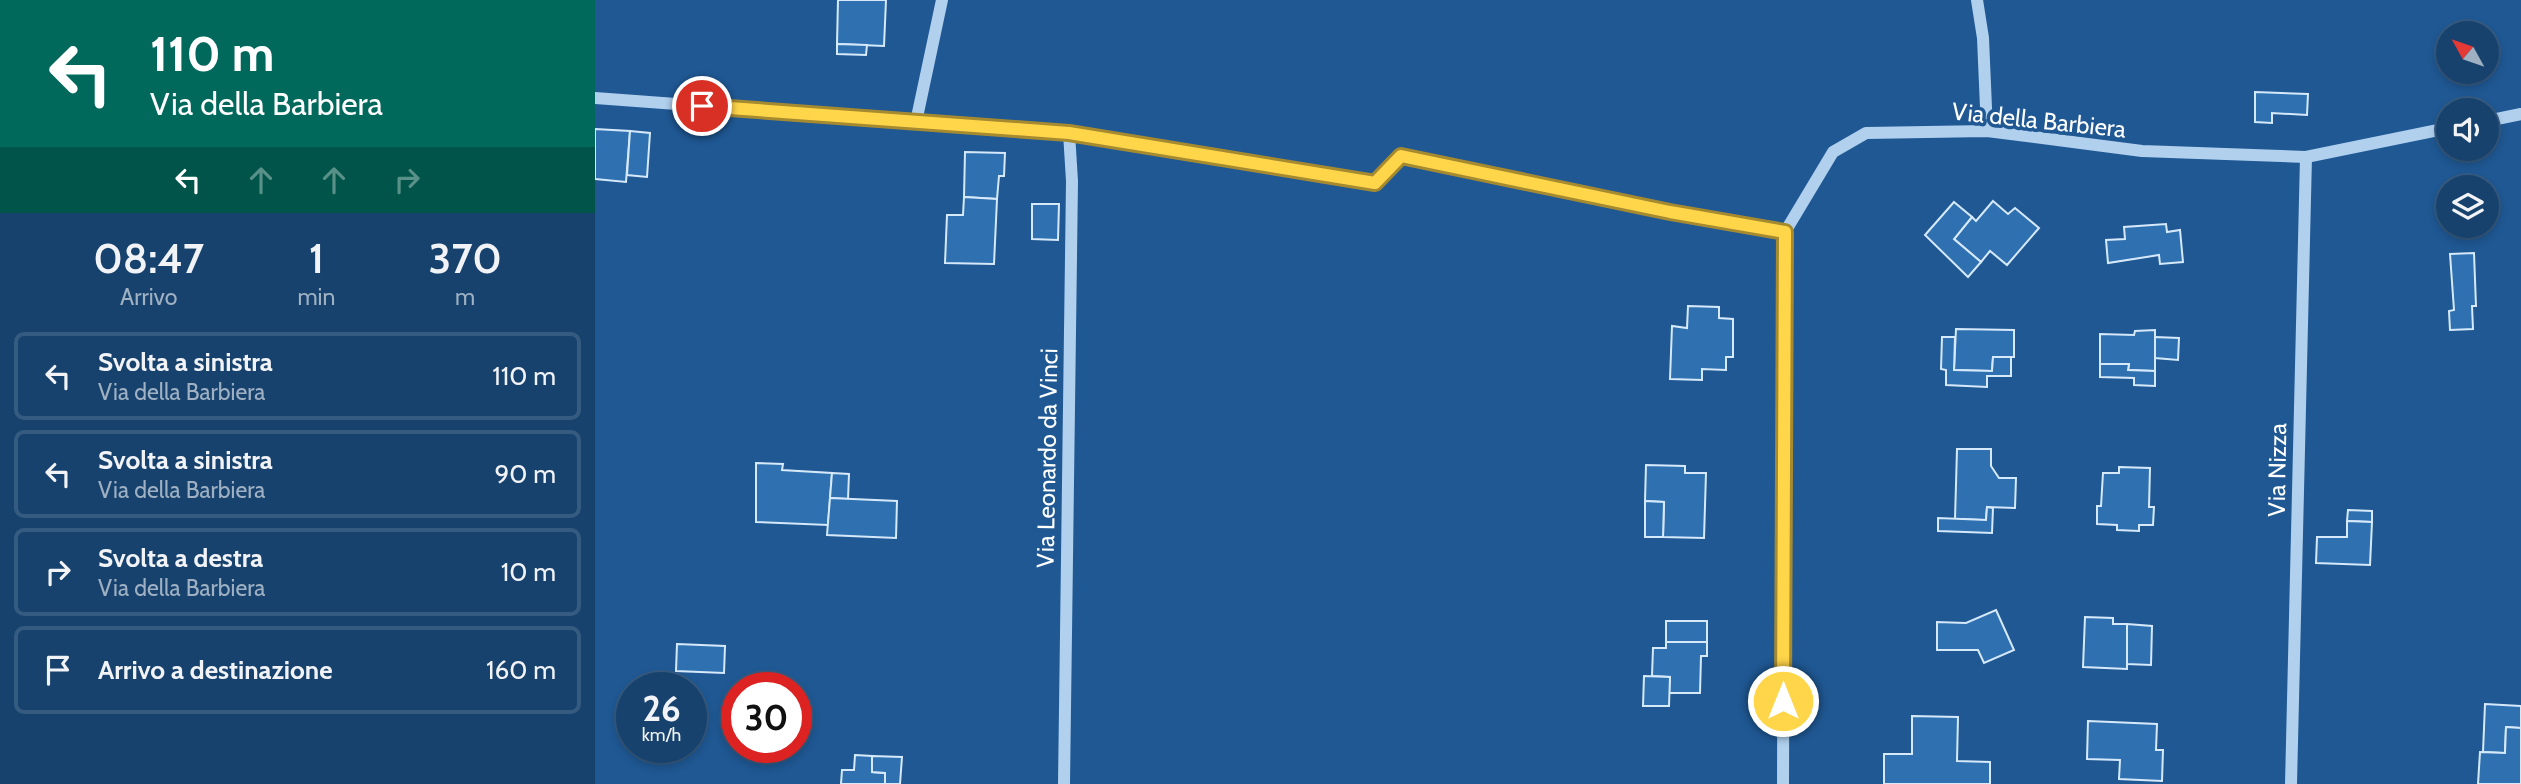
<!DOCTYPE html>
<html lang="it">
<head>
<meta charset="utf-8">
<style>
  body { margin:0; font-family:Cabin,sans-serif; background:#204973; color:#f1f3f6; height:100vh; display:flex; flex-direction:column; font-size:26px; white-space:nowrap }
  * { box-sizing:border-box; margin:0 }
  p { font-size:23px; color:#9eb0c2 }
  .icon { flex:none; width:38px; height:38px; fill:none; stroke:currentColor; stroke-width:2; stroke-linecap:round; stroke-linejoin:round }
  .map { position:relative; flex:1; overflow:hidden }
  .drawer { display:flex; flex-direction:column; background:#17426e; width:595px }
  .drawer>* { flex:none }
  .guide { background:#00695c; color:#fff; overflow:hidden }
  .needle { width:46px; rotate:310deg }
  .controls { position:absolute; left:1841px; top:21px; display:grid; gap:14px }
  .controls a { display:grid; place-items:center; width:63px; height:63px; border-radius:50%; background:#17426e; box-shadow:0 4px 10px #0003,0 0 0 2px #365b81; font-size:35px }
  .speed { position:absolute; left:21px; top:672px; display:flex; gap:14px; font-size:35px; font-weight:700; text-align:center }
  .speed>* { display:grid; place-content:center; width:91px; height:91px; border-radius:50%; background:#17426e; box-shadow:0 4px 10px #0003,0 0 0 2px #365b81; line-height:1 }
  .speed small { font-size:18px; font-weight:400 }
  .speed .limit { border:10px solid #d22; background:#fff; color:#111 }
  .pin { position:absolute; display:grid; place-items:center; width:60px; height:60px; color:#fff; margin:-30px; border:4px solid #fff; border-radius:50%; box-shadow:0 2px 7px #0007 }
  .me { position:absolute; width:77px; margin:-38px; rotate:0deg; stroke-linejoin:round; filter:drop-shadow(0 0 5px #0008) }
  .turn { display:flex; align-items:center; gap:24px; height:147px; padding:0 35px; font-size:32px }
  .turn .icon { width:91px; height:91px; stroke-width:2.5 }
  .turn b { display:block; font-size:49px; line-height:60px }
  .lanes { display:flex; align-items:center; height:66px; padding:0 35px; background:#0003; justify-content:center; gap:35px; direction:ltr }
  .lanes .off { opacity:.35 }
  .eta { display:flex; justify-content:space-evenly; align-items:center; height:119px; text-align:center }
  .eta b { font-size:42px; font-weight:600; line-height:49px }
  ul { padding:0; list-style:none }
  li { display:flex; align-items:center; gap:21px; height:88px; margin:0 14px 10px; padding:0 21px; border:4px solid #365b81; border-radius:10px }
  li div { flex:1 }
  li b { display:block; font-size:26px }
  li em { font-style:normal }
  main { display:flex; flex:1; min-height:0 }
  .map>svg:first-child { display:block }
  .building { fill:#2e70b0; stroke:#d6e9fa; stroke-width:2 }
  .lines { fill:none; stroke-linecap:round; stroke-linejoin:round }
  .minor { stroke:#b0d0ee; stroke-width:12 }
  .route-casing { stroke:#a68a30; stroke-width:18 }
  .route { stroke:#ffd54a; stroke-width:12 }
  .labels { text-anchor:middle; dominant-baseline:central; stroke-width:7; stroke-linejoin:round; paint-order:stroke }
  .street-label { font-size:24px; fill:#fff; stroke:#1f5893 }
</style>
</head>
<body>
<main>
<section class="drawer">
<div class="guide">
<div class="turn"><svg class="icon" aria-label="left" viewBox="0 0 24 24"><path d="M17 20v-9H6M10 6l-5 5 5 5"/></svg><div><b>110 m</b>Via della Barbiera</div></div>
<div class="lanes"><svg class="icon" aria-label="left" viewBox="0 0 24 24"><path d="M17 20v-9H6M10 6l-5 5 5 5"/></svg><svg class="icon off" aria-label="ahead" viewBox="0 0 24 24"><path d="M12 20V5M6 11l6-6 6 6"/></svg><svg class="icon off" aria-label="ahead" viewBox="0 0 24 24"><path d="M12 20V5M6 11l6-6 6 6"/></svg><svg class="icon off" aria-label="right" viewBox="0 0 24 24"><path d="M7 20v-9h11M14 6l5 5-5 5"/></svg></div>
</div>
<div class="eta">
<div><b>08:47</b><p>Arrivo</p></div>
<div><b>1</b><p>min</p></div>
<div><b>370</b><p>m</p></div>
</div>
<ul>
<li><svg class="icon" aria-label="left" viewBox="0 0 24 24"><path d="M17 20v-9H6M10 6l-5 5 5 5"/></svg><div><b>Svolta a sinistra</b><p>Via della Barbiera</p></div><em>110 m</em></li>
<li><svg class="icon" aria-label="left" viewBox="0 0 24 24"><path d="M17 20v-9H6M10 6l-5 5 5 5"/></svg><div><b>Svolta a sinistra</b><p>Via della Barbiera</p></div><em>90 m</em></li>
<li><svg class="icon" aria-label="right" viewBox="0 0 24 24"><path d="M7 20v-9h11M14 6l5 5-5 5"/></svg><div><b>Svolta a destra</b><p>Via della Barbiera</p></div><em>10 m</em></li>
<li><svg class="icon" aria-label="arrive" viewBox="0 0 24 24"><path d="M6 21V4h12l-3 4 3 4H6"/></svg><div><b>Arrivo a destinazione</b></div><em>160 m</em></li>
</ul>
</section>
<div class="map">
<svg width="1926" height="784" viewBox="0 0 1926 784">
  <rect width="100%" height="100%" fill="#1f5893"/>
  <g class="building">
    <path d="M243,0H291L289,46L242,44Z"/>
    <path d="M242,44L272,45L271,55L242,54Z"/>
    <path d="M1660,92L1713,94L1712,115L1677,113V123L1660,122Z"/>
    <path d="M0,129L35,131L31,182L0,179Z"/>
    <path d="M35,131L55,133L52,177L32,175Z"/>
    <path d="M370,152L410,153L409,176H404L402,199L369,197Z"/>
    <path d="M369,197L402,199L399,264L350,263L352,215H368Z"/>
    <path d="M1398,201L1413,214L1420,208L1444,228L1412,265L1395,251L1386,262L1359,239L1377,217L1381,221Z"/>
    <path d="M1359,202L1377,217L1359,239L1386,262L1373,277L1330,235Z"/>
    <path d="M437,204H464L463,240L437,239Z"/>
    <path d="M1571,224L1572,232L1585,230L1588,262L1565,264L1564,255L1513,263L1511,240L1530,239L1529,227Z"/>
    <path d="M1879,253L1881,306H1877L1878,329L1855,330L1854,311L1859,310L1855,254Z"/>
    <path d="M1093,306L1124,307V318L1138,319V357H1131V370L1107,369V380L1075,379L1077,326L1092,328Z"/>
    <path d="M1361,329L1419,330V357H1398L1397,371L1359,370Z"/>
    <path d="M1560,330V371L1533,370L1534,364H1505V334L1539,335L1540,331Z"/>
    <path d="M1347,337H1360L1359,370L1397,371L1398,357H1416V376H1392V387L1351,385V370L1346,369Z"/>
    <path d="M1560,337L1584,338L1583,360L1560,358Z"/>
    <path d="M1505,364H1534L1533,370L1560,371V386L1539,385V378L1505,377Z"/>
    <path d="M1362,449H1396V466L1404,478H1421L1420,508L1392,507L1391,520L1360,519Z"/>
    <path d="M161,463L188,464L187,470L237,473L233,525L161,522Z"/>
    <path d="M1051,465L1090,466V473H1111L1109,538L1068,537L1069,502L1050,501Z"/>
    <path d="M1524,467L1555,468L1554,507H1559L1558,525H1544V531L1522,530V525L1502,524V506H1506L1508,473H1524Z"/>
    <path d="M237,473L254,474L253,499L235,498Z"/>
    <path d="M235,498L302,501L301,538L232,535Z"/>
    <path d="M1050,501L1069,502L1068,537H1050Z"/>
    <path d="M1392,507L1398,508L1397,533L1343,531V518L1391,520Z"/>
    <path d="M1753,510L1777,511V522L1752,521Z"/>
    <path d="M1752,521L1777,522L1775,565L1721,563L1722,537H1752Z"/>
    <path d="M1401,610L1419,650L1389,663L1383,650H1342V622L1371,623Z"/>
    <path d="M1490,617L1518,618V624H1532V669L1488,667Z"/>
    <rect x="1071" y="621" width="41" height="21"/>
    <path d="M1532,624L1557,626L1556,665L1532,664Z"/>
    <path d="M1071,642H1112V656H1106L1105,693H1074L1075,677L1057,676L1058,648H1071Z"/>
    <path d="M82,644L130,646L129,673L81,671Z"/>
    <path d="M1049,676L1075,677L1074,706H1048Z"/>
    <path d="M1890,704L1926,706V728L1911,727L1910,753L1888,752Z"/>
    <path d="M1317,716L1363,717L1362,761L1395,762V784H1289V754H1317Z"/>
    <path d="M1493,721L1562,724L1561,750H1568L1567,781L1524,779L1525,760L1492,759Z"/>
    <path d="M1911,727L1926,728V784H1883L1885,752L1910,753Z"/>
    <path d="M260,755L277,756V772L290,773V784H246L247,770H259Z"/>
    <path d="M277,756L307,757L305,784H290V773L277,772Z"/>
  </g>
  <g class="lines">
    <g class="minor">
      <path d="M1382,0L1388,38L1392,131"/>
      <path d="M0,98L474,133L780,183L806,156L1075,212L1190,232L1238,152L1271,133L1392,131L1547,151L1711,157L1853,128"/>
      <path d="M1892,121L1926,114"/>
      <path d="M321,122L347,0"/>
      <path d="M469,784L477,181L474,133"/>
      <path d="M1188,784L1190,232"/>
      <path d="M1696,784L1711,157"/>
    </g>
  </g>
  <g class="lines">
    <g class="route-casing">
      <path id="route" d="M107,106L474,133L780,183L806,156L1075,212L1190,232L1188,701"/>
    </g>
    <use href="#route" class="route"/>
  </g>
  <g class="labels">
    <g class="street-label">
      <text transform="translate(1444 120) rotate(6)">Via della Barbiera</text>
      <text transform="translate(452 458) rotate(-89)">Via Leonardo da Vinci</text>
      <text transform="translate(1682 470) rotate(-89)">Via Nizza</text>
    </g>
  </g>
</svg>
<div class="controls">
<a><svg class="needle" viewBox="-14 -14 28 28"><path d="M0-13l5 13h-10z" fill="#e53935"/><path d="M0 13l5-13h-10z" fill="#9eb0c2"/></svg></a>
<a><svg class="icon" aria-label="sound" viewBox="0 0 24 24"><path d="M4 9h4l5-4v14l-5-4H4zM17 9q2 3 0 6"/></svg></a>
<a><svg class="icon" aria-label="layers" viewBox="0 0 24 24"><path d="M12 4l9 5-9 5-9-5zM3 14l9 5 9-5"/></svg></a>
</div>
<div class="speed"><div>26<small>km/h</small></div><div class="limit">30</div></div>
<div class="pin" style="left:107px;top:106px;background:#d93025"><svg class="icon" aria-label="arrive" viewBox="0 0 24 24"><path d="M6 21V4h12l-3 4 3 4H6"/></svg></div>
<svg class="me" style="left:1188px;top:701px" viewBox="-20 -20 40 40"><circle r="17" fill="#ffd54a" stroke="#fff" stroke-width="3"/><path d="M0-11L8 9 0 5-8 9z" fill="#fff"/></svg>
</div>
</main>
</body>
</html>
